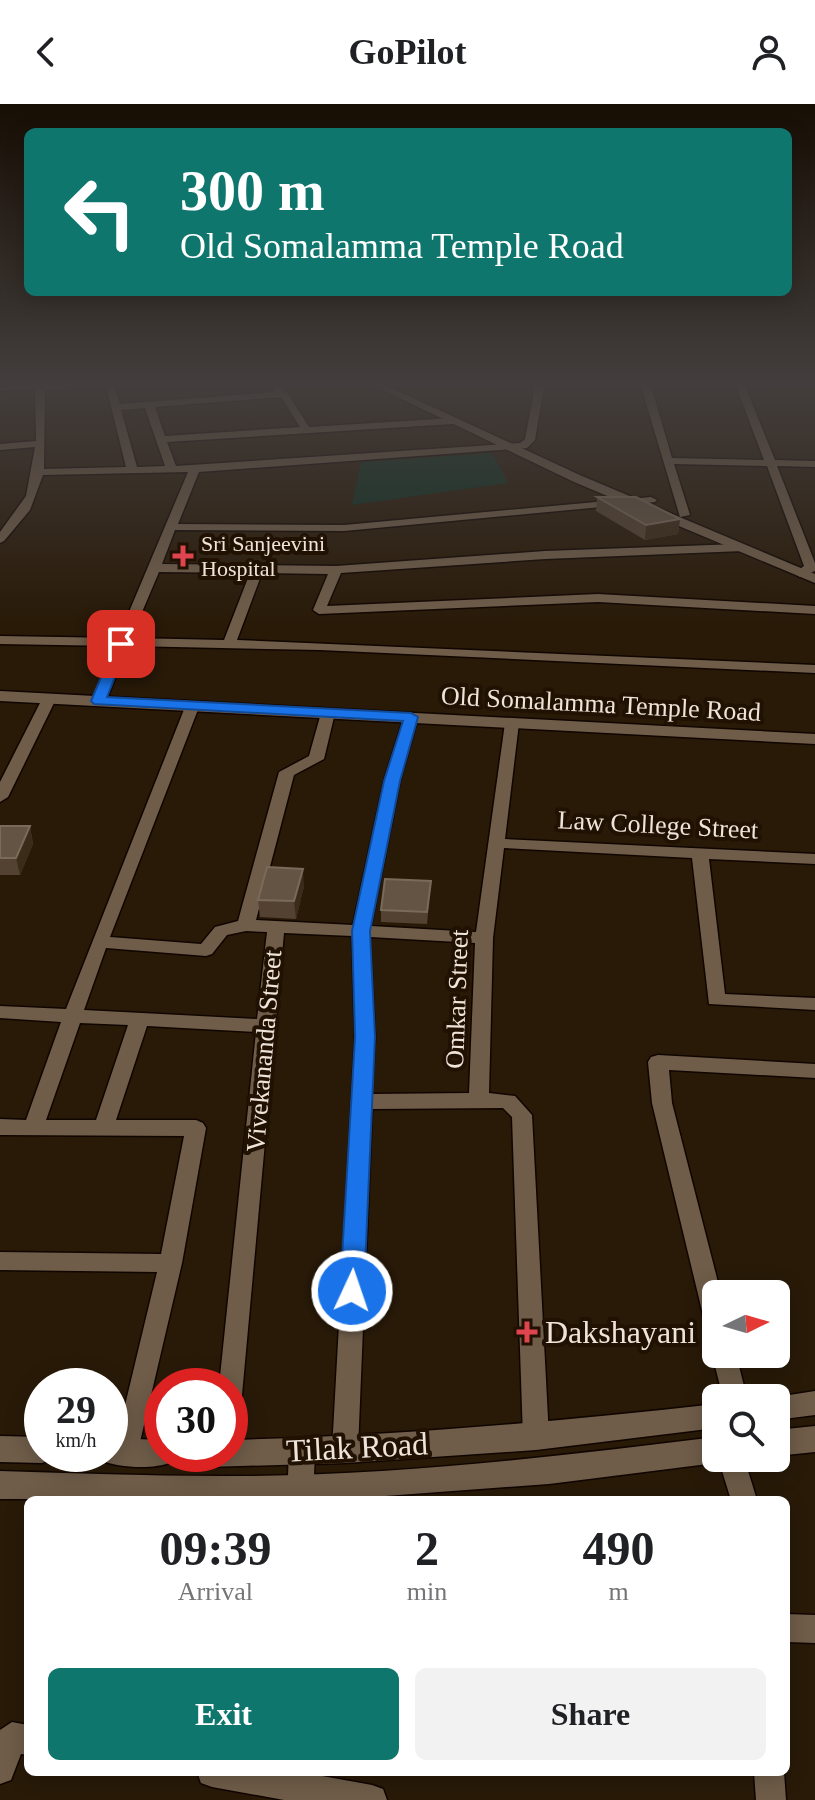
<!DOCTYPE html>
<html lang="en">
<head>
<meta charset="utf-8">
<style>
  body { margin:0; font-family:Georgia,serif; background:#f2f2f2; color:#202124; height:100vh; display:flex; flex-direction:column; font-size:30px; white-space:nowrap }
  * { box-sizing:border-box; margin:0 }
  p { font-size:26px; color:#757577 }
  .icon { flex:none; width:44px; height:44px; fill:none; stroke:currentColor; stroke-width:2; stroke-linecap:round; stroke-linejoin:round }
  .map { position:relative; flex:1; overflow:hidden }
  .side { position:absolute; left:24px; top:1392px; width:766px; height:280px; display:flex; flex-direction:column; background:#fff; border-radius:12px; box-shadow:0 4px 20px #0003 }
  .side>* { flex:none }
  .hud { position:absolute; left:24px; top:24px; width:768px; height:168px; border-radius:12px; box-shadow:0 4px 20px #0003; background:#0f766e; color:#fff; overflow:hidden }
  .needle { width:52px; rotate:85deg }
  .fabs { position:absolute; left:702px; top:1176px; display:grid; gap:16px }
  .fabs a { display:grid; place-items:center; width:88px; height:88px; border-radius:12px; background:#fff; box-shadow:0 4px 20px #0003; font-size:40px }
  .speed { position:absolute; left:24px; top:1264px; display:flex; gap:16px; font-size:40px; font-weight:700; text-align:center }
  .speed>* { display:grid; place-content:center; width:104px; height:104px; border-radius:50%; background:#fff; box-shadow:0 4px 20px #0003; line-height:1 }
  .speed small { font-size:20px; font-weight:400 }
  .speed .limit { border:12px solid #d22; background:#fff; color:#111 }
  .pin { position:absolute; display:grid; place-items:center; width:68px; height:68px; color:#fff; margin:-34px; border-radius:16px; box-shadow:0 4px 12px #0006 }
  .me { position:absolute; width:88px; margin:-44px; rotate:3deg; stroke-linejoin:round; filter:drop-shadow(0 0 6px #0008) }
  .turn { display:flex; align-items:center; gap:28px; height:168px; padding:0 24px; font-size:36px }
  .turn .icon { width:104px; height:104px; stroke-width:2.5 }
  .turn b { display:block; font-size:56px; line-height:68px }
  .eta { display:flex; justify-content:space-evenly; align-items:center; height:136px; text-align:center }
  .eta b { font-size:48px; font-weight:600; line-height:56px }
  .cta { display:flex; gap:16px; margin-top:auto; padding:16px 24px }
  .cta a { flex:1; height:92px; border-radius:12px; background:#0f766e; color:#fff; font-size:32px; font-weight:600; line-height:92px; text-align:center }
  .cta a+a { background:#f2f2f2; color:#202124 }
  header { display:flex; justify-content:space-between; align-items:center; height:104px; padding:0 24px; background:#fff; font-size:36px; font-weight:600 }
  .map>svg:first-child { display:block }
  .green { fill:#0c3122 }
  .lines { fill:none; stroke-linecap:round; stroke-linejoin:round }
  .minor-casing { stroke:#110500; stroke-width:3 }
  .tertiary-casing { stroke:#110500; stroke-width:3 }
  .secondary-casing { stroke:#110500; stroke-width:3 }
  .minor { fill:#6f5d49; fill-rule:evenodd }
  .tertiary { fill:#6f5d49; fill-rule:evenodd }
  .secondary { fill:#6f5d49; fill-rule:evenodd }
  .wall { fill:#534231 }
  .shaded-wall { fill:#3b2b19 }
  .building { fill:#645443; stroke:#796a5a; stroke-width:2 }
  .route { fill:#1a73e8; stroke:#114b97; stroke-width:2 }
  .health-dot { fill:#e0444e; stroke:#201102; stroke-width:3 }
  .labels { text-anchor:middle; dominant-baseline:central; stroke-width:8; stroke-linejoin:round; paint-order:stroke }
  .far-poi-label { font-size:22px; fill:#efe4d9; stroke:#201102; text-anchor:start }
  .street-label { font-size:26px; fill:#efe4d9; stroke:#201102 }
  .near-poi-label { font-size:32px; fill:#efe4d9; stroke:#201102; text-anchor:start }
  .near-street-label { font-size:32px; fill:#efe4d9; stroke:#201102 }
</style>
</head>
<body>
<header><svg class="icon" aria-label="back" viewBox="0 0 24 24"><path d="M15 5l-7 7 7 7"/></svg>GoPilot<svg class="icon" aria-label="person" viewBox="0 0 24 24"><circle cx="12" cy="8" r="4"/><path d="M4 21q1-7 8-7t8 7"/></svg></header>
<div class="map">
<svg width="815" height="1696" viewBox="0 0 815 1696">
  <rect width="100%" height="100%" fill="#291a08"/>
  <path class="green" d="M492,349L508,379L352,401L361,358Z"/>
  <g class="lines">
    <g class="minor-casing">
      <g id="minor">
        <path d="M0,282H81L45,287L44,365L126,363L106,282H114L120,300L275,288L271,284L277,282L287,288L309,323L453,314L458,317L453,320L167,338L176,362L520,339L525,335L535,282H544L535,336L527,344L199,368L178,420L344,421L651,393L657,396L655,398L344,427L175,426L162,460L336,462L545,447L739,440L743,441V447L545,455L341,469L327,502L598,490L815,502V510L598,498L319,510L313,506L328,470L262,469L237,536L815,561V569L320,546L128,542L106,597L99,601L94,600L92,597L115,542L0,540V532L118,534L188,368L43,371L30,406L4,437L0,439V428L26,392L35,343L0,346V340L36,337L35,285L0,287ZM281,293L300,323L165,332L155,303ZM145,304L165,362L137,363L121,306ZM159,468L250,469L224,536L131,534Z"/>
        <path d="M641,282H651L672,354L764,356L736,282H745L775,356L815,357V363L777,362L815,459V467L800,473L794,469L804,462L767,362L674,360L690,411L680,413Z"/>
        <path d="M49,591L56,595L8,693L0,698V678L42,595Z"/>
        <path d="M192,599L199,603L110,833L201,840L215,823L238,817L279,668L309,652L321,609L328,605L335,609L324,655L294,671L256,816L353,821L384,677L404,613L411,609L418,613L400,677L371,822L476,828L505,619L512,615L519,619L505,735L815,750V760L709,755L725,890L815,894V906L709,900L692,754L504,744L493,834L489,989L515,992L532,1011L549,1333L545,1341L536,1345L527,1341L523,1333L512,1013L503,1004L372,1005L358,1346L354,1354L345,1358L336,1354L332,1346L355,933L352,832L284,829L242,1291L239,1299L230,1302V1282H219L256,928L147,922L116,1016H196L203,1019L206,1024L182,1159L136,1355L127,1359L118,1355L114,1347L157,1168L0,1166V1148L161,1150L184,1032L0,1031V1015L26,1016L61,918L0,914V902L66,905L185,603ZM246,827L267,828L257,915L84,906L106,844L206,852L212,850L227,831ZM370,833L475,839L469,989L372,990L375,933ZM80,919L128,921L96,1016H46Z"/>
        <path d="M658,951L815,960V974L669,966L672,999L721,1190H716V1225L708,1222L704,1215L652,999L648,958L651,953Z"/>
        <path d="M716,1242V1250H736L747,1294H723L712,1250Z"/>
        <path d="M302,1335L311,1339L315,1347L313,1396H287L289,1347L293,1339Z"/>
        <path d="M718,1354H744L757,1396H731Z"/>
        <path d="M786,1510L815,1511V1539L786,1538Z"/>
        <path d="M12,1618L28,1621V1651L21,1650L11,1676L0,1680V1626Z"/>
        <path d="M197,1668H300L372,1681L383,1685L387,1696H284L212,1683L201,1679Z"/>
        <path d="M754,1668H784L786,1696H756Z"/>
      </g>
    </g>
    <g class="tertiary-casing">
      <g id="tertiary">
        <path d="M0,587L815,630V640L0,597Z"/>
        <path d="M815,1287V1311L776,1316V1294H770Z"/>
        <path d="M716,1300V1324L536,1346L345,1359L207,1363L197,1359L193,1350H230V1336C393,1332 554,1318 716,1300Z"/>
        <path d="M815,1322V1348L776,1352V1326Z"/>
        <path d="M0,1332L42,1333V1350H54L52,1355L42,1359L0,1358Z"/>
        <path d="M716,1333V1354H727L716,1359L549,1380L345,1395H0V1367C73,1369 146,1372 219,1372C385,1373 552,1353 716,1333Z"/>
        <path d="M110,1334L162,1336V1350H176L172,1358C153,1366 119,1364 100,1356L97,1350H110Z"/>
      </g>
    </g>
    <g class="secondary-casing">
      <path id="secondary" d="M375,282H387L582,372L815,470V479L574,378Z"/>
    </g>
    <use href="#minor" class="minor"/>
    <use href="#tertiary" class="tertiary"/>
    <use href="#secondary" class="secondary"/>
  </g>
  <g class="wall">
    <path d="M597,393L680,415L678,430L645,436L596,407Z"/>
    <path d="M0,722H30L33,740L20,771H0Z"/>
    <path d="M431,777L427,820L381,818V806Z"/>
    <path d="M304,782L296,815L260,813L258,796Z"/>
  </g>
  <g class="shaded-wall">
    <path d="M680,415L678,430L645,436L646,421Z"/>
    <path d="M30,722L33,740L20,771L16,754Z"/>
    <path d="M303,765L304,782L296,815L294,797Z"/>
  </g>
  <g class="building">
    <path d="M597,393H636L680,415L646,421Z"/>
    <path d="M0,722H30L16,754H0Z"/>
    <path d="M267,763L303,765L294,797L258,796Z"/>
    <path d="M385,775L431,777L427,808L381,806Z"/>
  </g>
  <linearGradient id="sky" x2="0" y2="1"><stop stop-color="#170e04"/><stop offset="0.54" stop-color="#433e3d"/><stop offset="1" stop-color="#433e3d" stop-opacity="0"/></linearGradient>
  <rect width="815" height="519" fill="url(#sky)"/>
  <path class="route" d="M121,536L128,540L107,593L411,609L418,613L400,677L370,827L375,933L364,1187L360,1194L352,1197L344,1194L340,1187L355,933L352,827L384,677L403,617L94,600L91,597L115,540Z"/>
  <g class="health-dot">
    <path d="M179 440h8v8h8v8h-8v8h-8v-8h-8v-8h8z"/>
    <path d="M523 1216h8v8h8v8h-8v8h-8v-8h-8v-8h8z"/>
  </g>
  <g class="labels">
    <g class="far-poi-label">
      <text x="201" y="439">Sri Sanjeevini<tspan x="201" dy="25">Hospital</tspan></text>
    </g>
    <g class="street-label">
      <text transform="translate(601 600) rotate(3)">Old Somalamma Temple Road</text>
      <text transform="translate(658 721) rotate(3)">Law College Street</text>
      <text transform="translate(457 895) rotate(-88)">Omkar Street</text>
      <text transform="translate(264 947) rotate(-85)">Vivekananda Street</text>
    </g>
    <g class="near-poi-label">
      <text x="545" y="1228">Dakshayani</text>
    </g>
    <g class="near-street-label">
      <text transform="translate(357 1343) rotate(-3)">Tilak Road</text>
    </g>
  </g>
</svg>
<div class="fabs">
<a><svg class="needle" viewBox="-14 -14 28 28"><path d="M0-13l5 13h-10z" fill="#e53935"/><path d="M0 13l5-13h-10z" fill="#757577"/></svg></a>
<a><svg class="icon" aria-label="search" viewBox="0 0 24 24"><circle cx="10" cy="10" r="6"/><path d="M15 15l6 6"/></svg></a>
</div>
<div class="speed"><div>29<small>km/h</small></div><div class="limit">30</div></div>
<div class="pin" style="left:121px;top:540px;background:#d93025"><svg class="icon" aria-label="arrive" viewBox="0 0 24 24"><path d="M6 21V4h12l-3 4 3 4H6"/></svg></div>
<svg class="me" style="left:352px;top:1187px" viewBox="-20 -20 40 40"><circle r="17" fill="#1a73e8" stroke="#fff" stroke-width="3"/><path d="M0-11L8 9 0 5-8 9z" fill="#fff"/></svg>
<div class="hud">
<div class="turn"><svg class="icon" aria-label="left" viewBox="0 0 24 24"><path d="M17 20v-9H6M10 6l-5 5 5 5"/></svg><div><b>300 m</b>Old Somalamma Temple Road</div></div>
</div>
<section class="side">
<div class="eta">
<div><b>09:39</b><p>Arrival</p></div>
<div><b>2</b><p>min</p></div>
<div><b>490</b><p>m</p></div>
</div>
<div class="cta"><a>Exit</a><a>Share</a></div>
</section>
</div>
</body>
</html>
